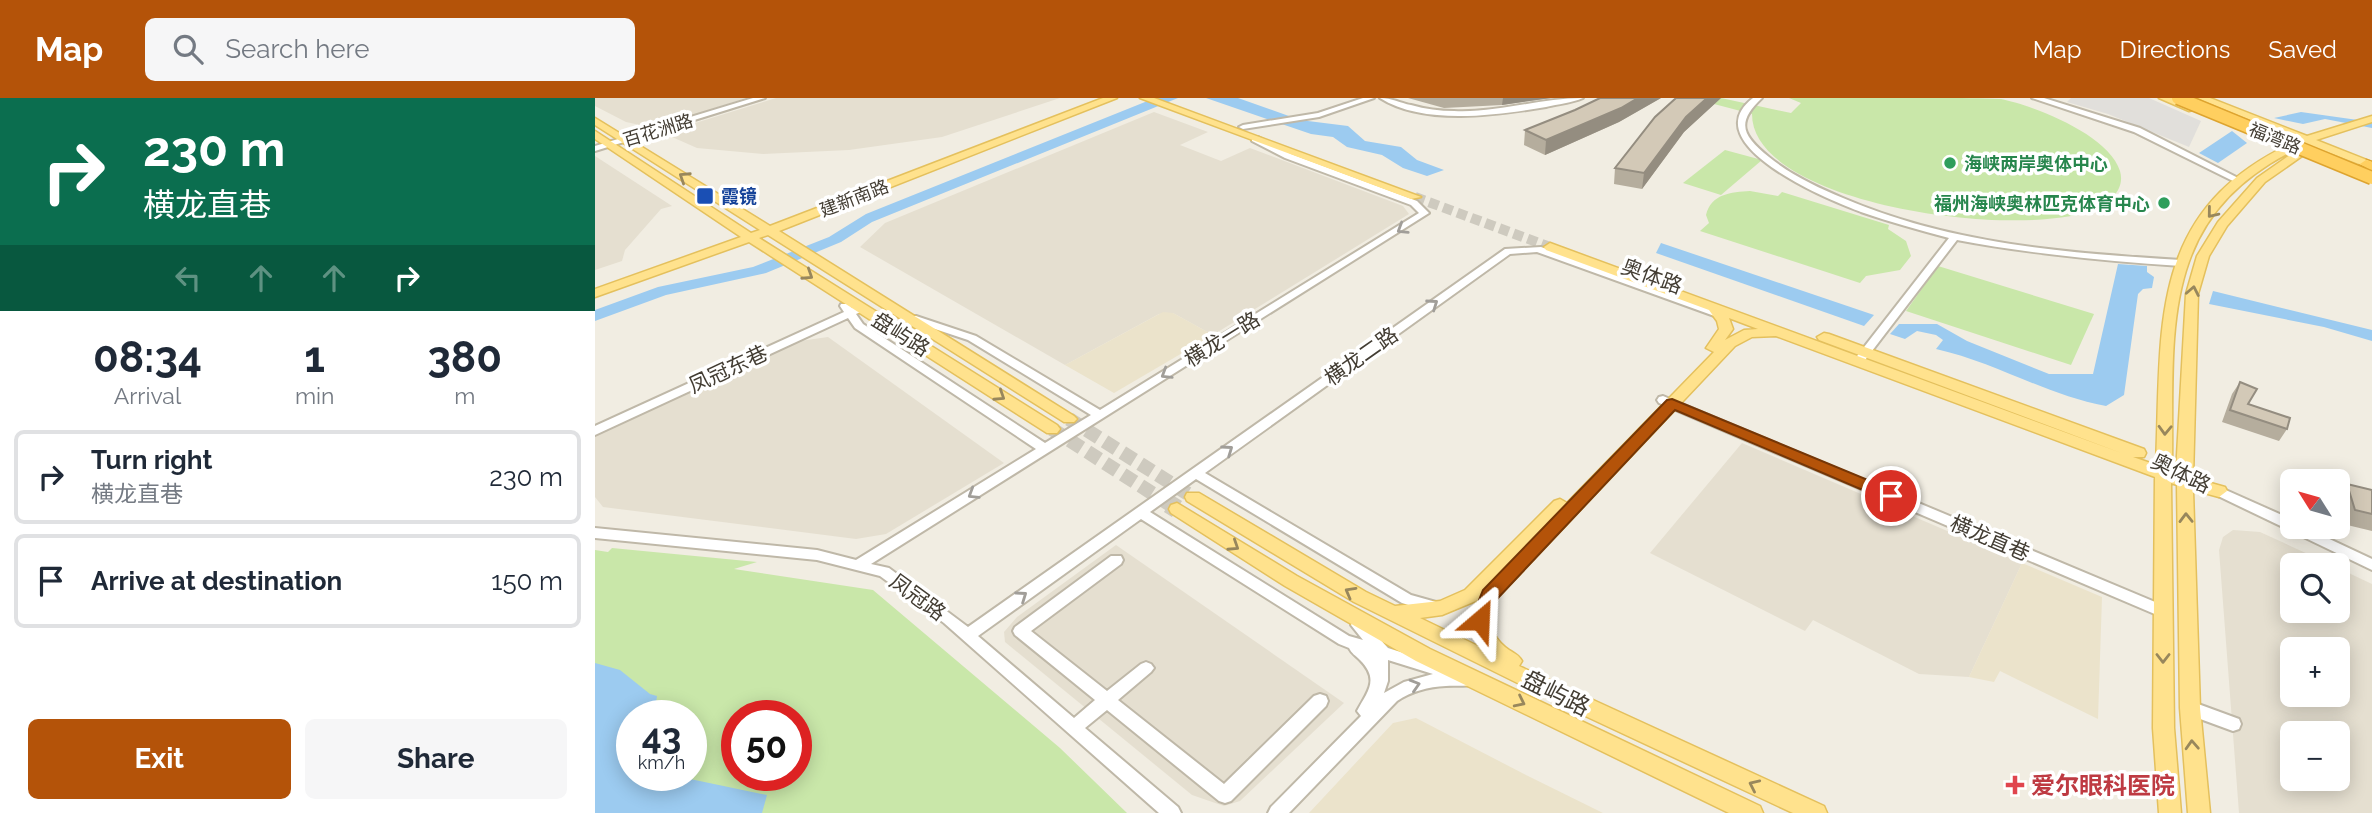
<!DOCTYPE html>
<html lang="en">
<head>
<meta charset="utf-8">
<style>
  body { margin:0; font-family:Raleway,"Noto Sans SC",sans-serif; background:#f6f6f7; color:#1f2937; height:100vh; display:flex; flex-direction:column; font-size:26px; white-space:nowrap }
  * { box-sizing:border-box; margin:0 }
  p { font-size:23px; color:#747a83 }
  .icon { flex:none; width:38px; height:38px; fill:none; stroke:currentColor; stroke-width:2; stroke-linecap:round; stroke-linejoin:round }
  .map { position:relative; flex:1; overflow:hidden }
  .details { display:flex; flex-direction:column; background:#fff; width:595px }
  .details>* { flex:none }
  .top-card { background:#0b6e4f; color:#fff; overflow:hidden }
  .needle { width:46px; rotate:307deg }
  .buttons { position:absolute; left:1685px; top:371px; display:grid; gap:14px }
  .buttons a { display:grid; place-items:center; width:70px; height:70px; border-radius:10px; background:#fff; box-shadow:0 4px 18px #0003; font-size:35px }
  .speed { position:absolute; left:21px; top:602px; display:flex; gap:14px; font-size:35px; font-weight:700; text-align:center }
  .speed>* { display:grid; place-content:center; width:91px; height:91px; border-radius:50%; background:#fff; box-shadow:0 4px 18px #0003; line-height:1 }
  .speed small { font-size:18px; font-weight:400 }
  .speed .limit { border:10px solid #d22; background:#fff; color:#111 }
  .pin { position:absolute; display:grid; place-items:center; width:60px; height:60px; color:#fff; margin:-30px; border:4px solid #fff; border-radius:50%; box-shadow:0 2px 7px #0007 }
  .me { position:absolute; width:77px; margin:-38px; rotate:26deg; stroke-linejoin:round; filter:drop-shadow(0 0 5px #0008) }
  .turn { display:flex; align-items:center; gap:24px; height:147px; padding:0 28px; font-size:32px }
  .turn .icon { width:91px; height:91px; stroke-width:2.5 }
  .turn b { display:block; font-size:49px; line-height:60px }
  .lanes { display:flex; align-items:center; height:66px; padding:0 28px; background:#0003; justify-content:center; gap:35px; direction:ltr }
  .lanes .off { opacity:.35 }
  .eta { display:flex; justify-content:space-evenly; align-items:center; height:119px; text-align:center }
  .eta b { font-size:42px; font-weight:700; line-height:49px }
  .button { display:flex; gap:14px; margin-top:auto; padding:14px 28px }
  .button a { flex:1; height:80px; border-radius:10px; background:#b45309; color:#fff; font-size:28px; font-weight:700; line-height:80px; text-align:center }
  .button a+a { background:#f6f6f7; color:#1f2937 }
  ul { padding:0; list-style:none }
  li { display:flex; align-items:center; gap:21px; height:94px; margin:0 14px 10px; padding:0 14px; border:4px solid #e0e1e3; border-radius:10px }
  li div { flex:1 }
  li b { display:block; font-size:26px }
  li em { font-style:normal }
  header { display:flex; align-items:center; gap:42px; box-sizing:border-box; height:98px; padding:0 35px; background:#b45309; color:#fff }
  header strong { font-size:33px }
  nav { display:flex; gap:38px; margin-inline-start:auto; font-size:24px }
  .search { width:490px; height:63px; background:#f6f6f7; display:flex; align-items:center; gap:18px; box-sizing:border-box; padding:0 24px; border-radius:10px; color:#747a83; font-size:26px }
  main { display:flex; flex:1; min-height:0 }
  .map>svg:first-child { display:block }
  .residential { fill:#e5dfd0; fill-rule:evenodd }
  .education { fill:#ebe3cb }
  .green { fill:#c9e7a9; fill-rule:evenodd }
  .parking { fill:#e1dfdb }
  .water { fill:#9ccbf0 }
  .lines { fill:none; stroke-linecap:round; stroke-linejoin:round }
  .major-tunnel-far2 { stroke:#cecabf; stroke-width:10; stroke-dasharray:10 5; stroke-linecap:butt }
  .major-tunnel-far1 { stroke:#cecabf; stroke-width:14; stroke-dasharray:14 7; stroke-linecap:butt }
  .major-tunnel { stroke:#cecabf; stroke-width:19; stroke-dasharray:19 10; stroke-linecap:butt }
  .minor-casing { stroke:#bfb8a8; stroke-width:4 }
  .major-casing { stroke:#e4c05d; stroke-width:3 }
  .highway-casing { stroke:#dea42f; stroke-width:3 }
  .minor { fill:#fff; fill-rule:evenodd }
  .major { fill:#ffe28d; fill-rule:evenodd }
  .highway { fill:#ffcf5f; fill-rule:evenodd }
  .highway-bridge-casing { stroke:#dea42f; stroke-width:15; stroke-linecap:butt }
  .highway-bridge { stroke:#ffcf5f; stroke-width:12 }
  .wall { fill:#b5ad9d }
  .shaded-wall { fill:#948d80 }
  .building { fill:#d3c9b7; stroke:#948d80; stroke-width:2 }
  .oneway { stroke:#98875c }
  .oneway2 { stroke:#a19e99 }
  .route { fill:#b45309; stroke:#753606; stroke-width:2 }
  .leisure-dot { fill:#2e9e5b; stroke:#fff; stroke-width:2.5 }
  .transit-dot { fill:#1a4fb4; stroke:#fff; stroke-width:2.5 }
  .health-dot { fill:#e0444e; stroke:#fff; stroke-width:2.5 }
  .labels { text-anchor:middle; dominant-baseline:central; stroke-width:7; stroke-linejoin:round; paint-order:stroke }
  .far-street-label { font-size:18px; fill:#433d33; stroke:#fff }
  .far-leisure-label { font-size:18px; font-weight:bold; fill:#27864d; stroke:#fff; text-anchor:start }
  .far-transit-label { font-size:18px; font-weight:bold; fill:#164399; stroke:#fff; text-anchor:start }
  .street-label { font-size:21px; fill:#433d33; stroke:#fff }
  .near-street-label { font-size:24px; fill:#433d33; stroke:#fff }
  .near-health-label { font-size:24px; font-weight:bold; fill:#be3a42; stroke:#fff; text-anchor:start }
</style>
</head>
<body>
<header>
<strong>Map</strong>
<div class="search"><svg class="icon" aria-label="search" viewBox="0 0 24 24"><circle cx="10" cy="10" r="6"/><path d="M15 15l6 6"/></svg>Search here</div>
<nav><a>Map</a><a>Directions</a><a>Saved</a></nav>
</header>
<main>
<section class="details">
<div class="top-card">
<div class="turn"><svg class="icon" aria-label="right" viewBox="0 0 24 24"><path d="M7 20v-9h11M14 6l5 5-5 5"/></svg><div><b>230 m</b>横龙直巷</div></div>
<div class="lanes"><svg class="icon off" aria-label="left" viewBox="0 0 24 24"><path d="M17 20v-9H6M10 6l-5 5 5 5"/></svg><svg class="icon off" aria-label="ahead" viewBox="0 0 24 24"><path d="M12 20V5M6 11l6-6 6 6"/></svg><svg class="icon off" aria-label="ahead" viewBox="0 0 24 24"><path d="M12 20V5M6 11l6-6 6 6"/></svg><svg class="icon" aria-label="right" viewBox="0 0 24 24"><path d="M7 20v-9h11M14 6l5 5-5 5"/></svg></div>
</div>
<div class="eta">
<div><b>08:34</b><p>Arrival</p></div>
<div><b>1</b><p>min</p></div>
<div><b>380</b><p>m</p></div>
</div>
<ul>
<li><svg class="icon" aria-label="right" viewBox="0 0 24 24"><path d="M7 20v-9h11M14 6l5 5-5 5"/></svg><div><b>Turn right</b><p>横龙直巷</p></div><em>230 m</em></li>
<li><svg class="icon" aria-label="arrive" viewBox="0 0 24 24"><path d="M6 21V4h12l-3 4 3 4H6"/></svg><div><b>Arrive at destination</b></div><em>150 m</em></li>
</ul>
<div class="button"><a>Exit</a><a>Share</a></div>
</section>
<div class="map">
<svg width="1777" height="715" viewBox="0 0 1777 715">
  <rect width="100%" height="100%" fill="#f1ede2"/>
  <g class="residential">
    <path d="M0,0H151L82,22L45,27L31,24L0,8Z"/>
    <path d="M181,0H465L347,39L254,52L168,56L102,50L77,39L60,44V40L71,34Z"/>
    <path d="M559,14L613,34L585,47L626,63L655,50L808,108L814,116L618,237L578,215L564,216L470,267L265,149L290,125Z"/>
    <path d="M0,58L77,108L66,111L30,152L27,163L0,172Z"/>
    <path d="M233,239L409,365L291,436L261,441L8,409L0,399V338L205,243Z"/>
    <path d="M1147,345L1427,465L1374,579L1324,576L1218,522L1210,533L1055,455Z"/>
    <path d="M1638,432L1665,434L1737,467H1698V513H1743V470L1777,486V715H1644L1624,452L1628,439ZM1698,551H1743V597H1698ZM1698,635H1743V681H1698Z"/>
    <path d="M521,447L749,605L645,703L629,708L597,697L410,544L409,534L422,519Z"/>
  </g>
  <g class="education">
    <path d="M568,214L578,215L618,237L519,295L470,267Z"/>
    <path d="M1427,465L1507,499L1503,621L1405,573L1399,584L1374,579Z"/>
    <path d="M821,620L931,677L1008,715H714L798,625Z"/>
  </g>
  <g class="green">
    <path d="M1126,0L1196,15L1206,5L1194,0C1244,0 1293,0 1343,0C1363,0 1387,0 1406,1C1440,8 1514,37 1525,73C1530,90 1517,103 1502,110C1436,143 1157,109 1157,16L1119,6Z"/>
    <path d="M1130,52L1167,62L1126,97L1088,85Z"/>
    <path d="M1155,93L1183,98L1187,94L1294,127L1293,131L1311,143L1316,158L1305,172L1271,178L1265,185L1105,133L1114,125L1111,117C1116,96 1136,94 1155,93Z"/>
    <path d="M1343,168L1499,216L1476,267L1311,213Z"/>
    <path d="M17,450L162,464L139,471L278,492L465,650L532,715H0V452L13,454ZM37,618H96V677H37ZM142,618H201V677H142Z"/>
  </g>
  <path class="parking" d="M1476,0H1554L1606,23L1594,49L1513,16L1472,4Z"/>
  <g class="water">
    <path d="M560,0H583L277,124L246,144L171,175L71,197L0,223V212L63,189L158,169L234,139L271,116Z"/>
    <path d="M611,0H643L705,22L753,28L770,43L806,49L822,62L849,72L832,78L808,70L787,57L752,49L738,39L716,36Z"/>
    <path d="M1706,14L1777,24V30L1730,21L1708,26L1679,20Z"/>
    <path d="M1637,33L1652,45L1623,65L1604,55Z"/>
    <path d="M1066,145L1279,217L1269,228L1061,155Z"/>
    <path d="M1523,166L1552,168V174L1559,179L1557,190L1548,191L1543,196L1529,297L1511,308C1451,297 1400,264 1341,251L1348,242L1341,237L1322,233L1310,241L1295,236L1304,226H1342L1372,243L1454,276H1498Z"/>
    <path d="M1618,193L1777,232V243L1729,229L1614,206Z"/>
    <path d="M0,565L25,572L55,596L62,598L59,618H37V677H76L172,697L167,715H0Z"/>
  </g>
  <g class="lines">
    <path class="major-tunnel-far2" d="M820,99L955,149"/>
    <g class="major-tunnel-far1">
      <path d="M474,321L598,399"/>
      <path d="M457,331L577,408"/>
    </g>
    <path class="major-tunnel" d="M574,406L582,411"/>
    <g class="minor-casing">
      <g id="minor">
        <path d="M158,0H170L0,53V48Z"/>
        <path d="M768,0H779L724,19L648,31L644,29L648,27L723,15Z"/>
        <path d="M785,0C797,0 805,5 816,7C830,11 845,13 859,13C903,15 945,0 988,0C977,5 963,6 951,9C902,17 829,28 785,0Z"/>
        <path d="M1158,0H1167C1140,25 1148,38 1174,59C1196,77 1222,89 1248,100C1355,146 1471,155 1586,162L1591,165L1586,168C1511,163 1436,156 1362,142L1267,266H1259L1258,264L1259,262L1354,140C1324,132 1295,124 1266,114C1234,102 1098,46 1158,0Z"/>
        <path d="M1437,0H1449L1545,30L1649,83L1642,85L1539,34Z"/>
        <path d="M657,39H663L696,56L822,103L834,115L276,466L294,470L373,529L910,151L946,149L1133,216L1134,218L1129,221L1125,220L942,154L915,156L610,375L816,497L841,504L843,508L841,512L836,514L807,505L601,381L555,414L754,538L768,542L756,527L758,523L763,521L768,523L793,550L849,568L852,572L850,575H874L879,576L882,581L879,586C870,589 860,587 851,588C833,589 817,593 802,603L694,715H673L676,709L766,618L762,613C772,594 785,582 765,562C760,557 757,556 754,550L744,546L546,421L383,538L479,620L500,602L420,537L418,533L420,529L516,458H526L528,462L526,466L436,533L512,593L546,566L551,564L556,566L559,570L556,574L523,602L629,686L719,598L725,596L731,598L733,603L731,608L636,703L630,705L624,703L512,612L490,630L583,709L586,715H564L349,525L285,478L222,462L0,440V430L222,452L261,462L441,351L260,230L253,220L0,337V328L249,214L245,208L246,206H254L257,210L266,207L270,208V212L261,216L268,226L450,345L496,317L373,242L313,222V218H321L381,238L505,312L824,115L816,107L690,60L657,43ZM793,562L838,576L809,584L789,595L793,583Z"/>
        <path d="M1068,298L1572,509L1574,513L1572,517L1567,519L1562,517L1064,305L1062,302L1064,299Z"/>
        <path d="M1624,389L1698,422V429H1709L1777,461V472L1619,396L1618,393Z"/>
        <path d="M1595,603L1644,621L1646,626L1644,631L1638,633L1589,615L1587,610L1589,605Z"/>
      </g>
    </g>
    <g class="major-casing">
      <g id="major">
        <path d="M508,0H522L184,133L479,318L482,321L479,324H469L173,137L164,140L462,327L465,331L462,335H452L154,144L0,199V191L146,139L0,41V33L156,135L165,132L0,27V20L175,128Z"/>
        <path d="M545,0H559L826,99L816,101Z"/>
        <path d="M1564,0H1577L1602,11L1594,13Z"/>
        <path d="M1602,0H1615L1712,38L1777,18V24L1721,42L1777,64V71L1712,46C1560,115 1579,231 1577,373L1581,375L1591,196L1602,158L1623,124L1662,80L1702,52H1710V56L1670,84L1632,128L1614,158L1603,196L1598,380L1630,389L1632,393L1624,399L1598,392L1605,610L1615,715H1593L1585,610L1582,387L1576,385L1579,630L1586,715H1564L1558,630L1560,379L1181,238L1157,239L1140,248L901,501C892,521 895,539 914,552C920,556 923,556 927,563L924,568L1229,708L1232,715H1198L971,609L759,504L592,403L590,399L592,395H604L771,494L800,508L845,503L870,492L959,403L965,401L972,405L1119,254L1111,250L1124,231L1122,223L1114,212L951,152L949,149L955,145L1529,356L1224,242L1222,239L1229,235L1234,236L1549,351L1551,355L1549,359H1538L1561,367C1567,226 1551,110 1704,42ZM1134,220L1163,231L1149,232L1130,242L1138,231ZM883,502L877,527L887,550L825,520L847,517Z"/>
        <path d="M582,405L702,478L835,551L1165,708L1168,715H1134L821,563L690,488L576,415L574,411L576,407Z"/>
      </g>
    </g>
    <g class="highway-casing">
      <path id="highway" d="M1771,62L1777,64V73L1765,66Z"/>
    </g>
    <use href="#minor" class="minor"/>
    <use href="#major" class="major"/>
    <use href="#highway" class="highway"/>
    <g class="highway-bridge-casing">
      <path id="highway-bridge" d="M1583,0L1777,80"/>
    </g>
    <use href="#highway-bridge" class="highway-bridge"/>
  </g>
  <g class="wall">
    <path d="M813,0H956L907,7L849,10Z"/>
    <path d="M1005,0H1066L1024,24L950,57L929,47L930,32L980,12Z"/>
    <path d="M1081,0H1126L1089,34L1047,91L1019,86L1020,70Z"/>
    <path d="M1645,284L1653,306L1692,331L1684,343L1627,324L1637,296Z"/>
    <path d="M1752,386L1777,392V433L1748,426L1743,409V397Z"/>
  </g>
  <g class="shaded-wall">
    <path d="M908,0H956L907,7Z"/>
    <path d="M1043,0H1066L1024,24L950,57L951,42Z"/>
    <path d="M1112,0H1126L1089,34L1047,91L1049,75L1091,19Z"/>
  </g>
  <g class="building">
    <path d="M1005,0H1043L1026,10L951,42L930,32L980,12Z"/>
    <path d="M1081,0H1112L1091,19L1049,75L1020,70L1060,19Z"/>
    <path d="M1645,284L1662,291L1653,306L1695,320L1692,331L1635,312Z"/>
    <path d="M1752,386L1777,392V416L1760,412Z"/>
  </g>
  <defs><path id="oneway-chevron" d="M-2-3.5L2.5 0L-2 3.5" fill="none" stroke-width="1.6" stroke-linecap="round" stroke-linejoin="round" transform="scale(1.75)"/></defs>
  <g class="oneway">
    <use href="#oneway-chevron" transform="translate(89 79) rotate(-147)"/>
    <use href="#oneway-chevron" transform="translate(1617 115) rotate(129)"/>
    <use href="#oneway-chevron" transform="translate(213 177) rotate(33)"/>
    <use href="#oneway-chevron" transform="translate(1598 193) rotate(-79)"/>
    <use href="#oneway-chevron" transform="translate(405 298) rotate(33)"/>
    <use href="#oneway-chevron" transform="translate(1570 332) rotate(92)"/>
    <use href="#oneway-chevron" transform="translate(1591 420) rotate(-91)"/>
    <use href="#oneway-chevron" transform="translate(639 448) rotate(33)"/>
    <use href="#oneway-chevron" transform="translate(755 494) rotate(-151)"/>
    <use href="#oneway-chevron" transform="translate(1568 560) rotate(90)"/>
    <use href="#oneway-chevron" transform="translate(925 604) rotate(26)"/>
    <use href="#oneway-chevron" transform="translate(1597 647) rotate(-93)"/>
    <use href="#oneway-chevron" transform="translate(1159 687) rotate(-155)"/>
  </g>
  <g class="oneway2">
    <use href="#oneway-chevron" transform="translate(807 131) rotate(148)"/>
    <use href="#oneway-chevron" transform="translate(838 206) rotate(-35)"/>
    <use href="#oneway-chevron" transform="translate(571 276) rotate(148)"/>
    <use href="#oneway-chevron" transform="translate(633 352) rotate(-35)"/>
    <use href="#oneway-chevron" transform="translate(378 396) rotate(148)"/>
    <use href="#oneway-chevron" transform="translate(427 498) rotate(-35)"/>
    <use href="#oneway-chevron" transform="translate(820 587) rotate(-17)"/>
  </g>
  <path class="route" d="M1077,301L1302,394L1305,398L1302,402H1291L1080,312L902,501L892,527H878L876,522L888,492L1072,302Z"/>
  <g class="leisure-dot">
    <circle cx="1355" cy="65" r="7"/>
    <circle cx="1569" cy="105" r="7"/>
  </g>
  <rect class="transit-dot" x="101" y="89" width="18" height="18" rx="3.5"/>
  <path class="health-dot" d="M1416.5 676.5h7v7h7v7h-7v7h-7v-7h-7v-7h7z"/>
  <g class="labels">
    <g class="far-street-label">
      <text transform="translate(63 32) rotate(-17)">百花洲路</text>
      <text transform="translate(1680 40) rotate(22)">福湾路</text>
      <text transform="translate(259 100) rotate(-21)">建新南路</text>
    </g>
    <g class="far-leisure-label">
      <text x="1369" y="65">海峡两岸奥体中心</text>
      <text x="1555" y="105" text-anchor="end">福州海峡奥林匹克体育中心</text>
    </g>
    <g class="far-transit-label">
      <text x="126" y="98">霞镜</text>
    </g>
    <g class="street-label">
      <text transform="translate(1057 178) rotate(20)">奥体路</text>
      <text transform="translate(306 236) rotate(32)">盘屿路</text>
      <text transform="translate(627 241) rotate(-32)">横龙一路</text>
      <text transform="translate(766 258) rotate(-35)">横龙二路</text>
      <text transform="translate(133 271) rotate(-25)">凤冠东巷</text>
      <text transform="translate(1586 375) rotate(26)">奥体路</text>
      <text transform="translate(1395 440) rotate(23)">横龙直巷</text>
      <text transform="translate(323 499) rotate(36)">凤冠路</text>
    </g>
    <g class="near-street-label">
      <text transform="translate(961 595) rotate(26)">盘屿路</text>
    </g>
    <g class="near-health-label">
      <text x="1436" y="687">爱尔眼科医院</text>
    </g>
  </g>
</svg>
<div class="buttons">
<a><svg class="needle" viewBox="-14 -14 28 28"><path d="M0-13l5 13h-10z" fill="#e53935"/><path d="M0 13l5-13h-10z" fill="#747a83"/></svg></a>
<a><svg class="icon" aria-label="search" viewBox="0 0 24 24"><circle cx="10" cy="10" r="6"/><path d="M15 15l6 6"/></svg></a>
<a>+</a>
<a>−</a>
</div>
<div class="speed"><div>43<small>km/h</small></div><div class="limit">50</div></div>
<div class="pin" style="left:1296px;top:398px;background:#d93025"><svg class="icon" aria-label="arrive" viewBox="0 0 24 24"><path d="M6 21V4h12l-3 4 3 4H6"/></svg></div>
<svg class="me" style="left:885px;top:522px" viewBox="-20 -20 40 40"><path d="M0-17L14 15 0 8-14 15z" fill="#b45309" stroke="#fff" stroke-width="4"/></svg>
</div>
</main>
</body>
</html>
